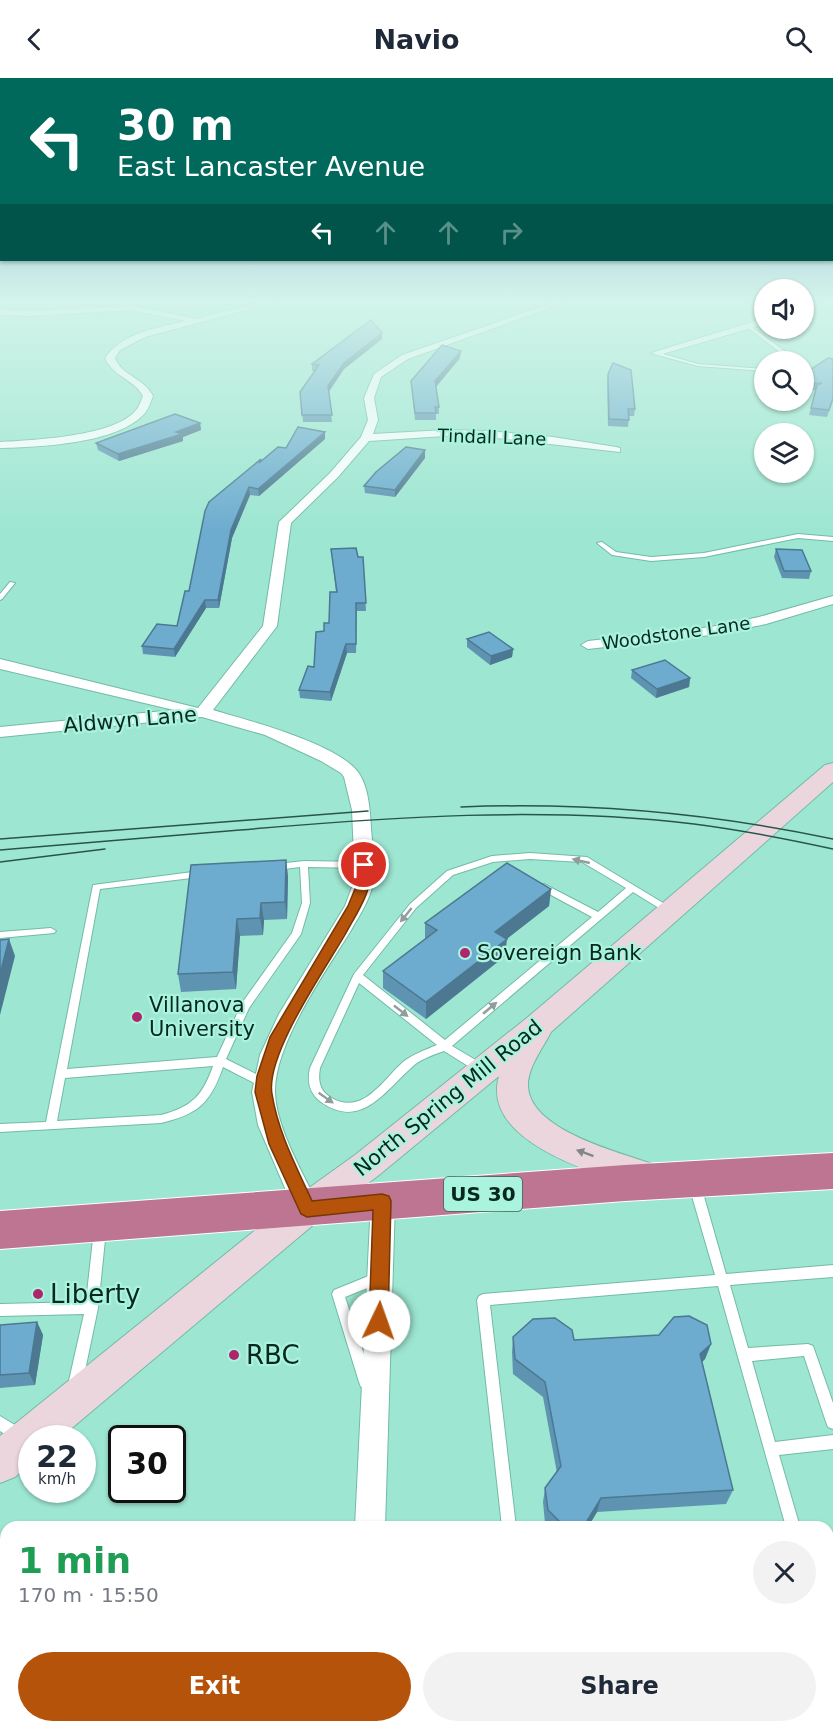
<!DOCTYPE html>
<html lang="en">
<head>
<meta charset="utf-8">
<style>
  body { margin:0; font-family:"DejaVu Sans",sans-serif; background:#f2f2f3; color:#1f2937; height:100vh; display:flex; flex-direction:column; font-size:22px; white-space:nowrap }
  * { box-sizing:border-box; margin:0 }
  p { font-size:20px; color:#747a83 }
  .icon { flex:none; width:33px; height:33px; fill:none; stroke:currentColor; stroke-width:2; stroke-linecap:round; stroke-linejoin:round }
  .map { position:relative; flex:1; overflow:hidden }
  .side { position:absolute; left:0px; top:1443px; width:834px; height:212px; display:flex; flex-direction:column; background:#fff; border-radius:18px 18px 0 0; box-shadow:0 2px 4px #0004 }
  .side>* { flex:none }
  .guide { position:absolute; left:0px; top:0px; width:834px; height:183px; box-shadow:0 2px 4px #0004; background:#00695c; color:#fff; overflow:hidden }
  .fabs { position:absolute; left:754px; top:201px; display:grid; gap:12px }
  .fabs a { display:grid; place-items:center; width:60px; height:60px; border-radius:50%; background:#fff; box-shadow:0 2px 4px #0004; font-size:30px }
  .speed { position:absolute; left:18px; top:1347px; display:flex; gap:12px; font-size:30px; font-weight:700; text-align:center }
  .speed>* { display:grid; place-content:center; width:78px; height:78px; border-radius:50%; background:#fff; box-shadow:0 2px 4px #0004; line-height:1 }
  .speed small { font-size:15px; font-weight:400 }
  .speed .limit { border:3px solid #111; border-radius:9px; background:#fff; color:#111 }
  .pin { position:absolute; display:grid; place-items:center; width:51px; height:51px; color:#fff; margin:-26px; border:3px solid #fff; border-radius:50%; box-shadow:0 2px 6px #0007 }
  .me { position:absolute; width:66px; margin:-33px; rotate:3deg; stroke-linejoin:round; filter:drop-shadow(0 0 4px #0008) }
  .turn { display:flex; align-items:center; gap:21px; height:126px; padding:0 18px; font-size:27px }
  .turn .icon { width:78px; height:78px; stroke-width:2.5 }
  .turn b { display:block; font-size:42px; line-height:51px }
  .lanes { display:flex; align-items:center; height:57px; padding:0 18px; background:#0003; justify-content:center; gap:30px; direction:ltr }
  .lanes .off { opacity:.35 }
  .round { display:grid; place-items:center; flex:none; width:63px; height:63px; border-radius:32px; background:#f2f2f3 }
  .head { display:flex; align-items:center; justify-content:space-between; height:102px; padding:0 18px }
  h1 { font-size:36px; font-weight:600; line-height:45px; color:#1e9e55 }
  .cta { display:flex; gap:12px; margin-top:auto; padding:12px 18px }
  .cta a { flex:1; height:69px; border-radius:36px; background:#b45309; color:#fff; font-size:24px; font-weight:600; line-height:69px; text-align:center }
  .cta a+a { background:#f2f2f3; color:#1f2937 }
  header { display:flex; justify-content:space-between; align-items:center; height:78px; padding:0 18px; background:#fff; font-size:27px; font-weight:600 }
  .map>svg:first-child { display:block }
  .green { fill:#c1c88f }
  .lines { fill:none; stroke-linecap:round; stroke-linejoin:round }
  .lane-casing { stroke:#72bba6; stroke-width:2 }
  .street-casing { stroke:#72bba6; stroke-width:2 }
  .secondary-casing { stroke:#72bba6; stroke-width:2 }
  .highway-casing { stroke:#fff; stroke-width:2 }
  .lane { fill:#fff; fill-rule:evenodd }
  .street { fill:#fff; fill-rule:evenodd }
  .secondary { fill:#ebd6de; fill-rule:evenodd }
  .highway { fill:#bd7592; fill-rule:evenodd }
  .tram { stroke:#2a5449; stroke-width:1.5 }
  .wall { fill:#5e94b2 }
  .shaded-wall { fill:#4c7891 }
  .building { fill:#6daccf; stroke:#4c7891; stroke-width:1.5 }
  .oneway { fill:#8f9e9a }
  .oneway2 { fill:#848788 }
  .route { fill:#b45309; stroke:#753606; stroke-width:1.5 }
  .poi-dot { fill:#ad266c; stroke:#aaf4de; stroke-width:2 }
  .labels { text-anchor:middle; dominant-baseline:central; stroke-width:4.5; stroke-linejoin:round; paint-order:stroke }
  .far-street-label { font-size:18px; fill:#07271f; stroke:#aaf4de }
  .shield { fill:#aaf4de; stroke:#386458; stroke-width:1.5 }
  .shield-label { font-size:20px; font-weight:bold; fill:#07271f }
  .street-label { font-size:21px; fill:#07271f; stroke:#aaf4de }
  .poi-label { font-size:21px; fill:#07271f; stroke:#aaf4de; text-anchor:start }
  .near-poi-label { font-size:26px; fill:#07271f; stroke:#aaf4de; text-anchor:start }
</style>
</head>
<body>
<header><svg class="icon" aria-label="back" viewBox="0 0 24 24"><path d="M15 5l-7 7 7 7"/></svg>Navio<svg class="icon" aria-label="search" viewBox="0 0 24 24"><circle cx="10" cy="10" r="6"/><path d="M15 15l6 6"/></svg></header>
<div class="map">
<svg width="833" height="1654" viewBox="0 0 833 1654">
  <rect width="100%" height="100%" fill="#9de6d1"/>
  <path class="green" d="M828,1546H833V1654H501L498,1649L828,1648Z"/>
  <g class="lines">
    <g class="lane-casing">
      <g id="lane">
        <path d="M747,247H749L799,284H793L747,249Z"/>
        <path d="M656,274L698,286L765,291V293L698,288L654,276Z"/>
        <path d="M798,456L833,459V463L798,460L704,479L651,483L612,477L597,465L602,464L616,474L651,479L704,475Z"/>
        <path d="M10,504L15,505L2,521L0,522V516Z"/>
        <path d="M530,775L587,779L673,831L675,833L673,835H667L633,814L452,968L484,987L485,990L484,993L480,994L476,993L444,973C433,977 420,981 411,990C384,1014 361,1052 321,1024C309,1015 307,1003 310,990L354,896L410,826L447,793L492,778ZM530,781L582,784L626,810L598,834L544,806H538L537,808L538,810L592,839L445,962L363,897L416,830L453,797L493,784ZM359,905L437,967C425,972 413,976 403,984C382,1003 362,1039 330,1019C319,1012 318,1002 320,990Z"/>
        <path d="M304,783L364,784L368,787L364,790L308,789L310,825L301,856L249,930L226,981L268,1002L269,1005L268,1008L264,1009L260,1008L223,989C210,1026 198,1036 161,1045L0,1054V1046L46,1044L93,807L200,793L204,796L200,799L100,811L67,991L217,979L242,925L292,855L302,825L300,789L277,792L273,789L277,786ZM213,988C203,1017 192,1029 161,1037L57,1043L65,1000Z"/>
        <path d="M51,850L56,853L54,855L0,860V854Z"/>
        <path d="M695,1103L699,1105L701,1108L726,1196L833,1187V1199L730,1207L748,1270L808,1266L813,1268L833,1325V1351L828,1349L826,1344L804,1278L752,1283L775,1364L833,1357V1371L779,1377L800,1449H786L718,1208L490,1227L516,1449H502L477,1222L479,1218L483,1216L715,1197L689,1108L691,1105Z"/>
        <path d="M100,1147L104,1148L106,1152L98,1230L82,1307L80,1312L75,1313L70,1312L68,1307L84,1236L0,1238V1226L86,1224L94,1152L96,1148Z"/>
        <path d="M376,1195L380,1197L382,1201L380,1205L345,1219L373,1304L371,1309L366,1310L361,1309L359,1304L332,1216L334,1212Z"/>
        <path d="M0,1338L23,1352L25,1357L23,1362L18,1364L0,1353Z"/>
        <path d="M833,1477V1491L828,1492V1478Z"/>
      </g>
    </g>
    <g class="street-casing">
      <g id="street">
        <path d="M270,222H283L145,259L120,272L115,280C122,298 144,300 153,318C151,323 149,330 145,335C118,366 39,369 0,370V364C33,362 116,359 137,331C140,327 141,322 143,318C134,301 113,299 105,280C123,254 157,250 186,243L131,232L31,238L0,237V231L31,233L131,227L196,241Z"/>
        <path d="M561,222H572L408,281L381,299L374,320L378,342L373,356L445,352L488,353L553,359L616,369L620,370V374L488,359L445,358L369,363L338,399L291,445L277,548L213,632C247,642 343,667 360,697C369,712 370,734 371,750C372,766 376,785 374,800C372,819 359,838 350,854C325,894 275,965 275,1013C275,1049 305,1098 320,1131L316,1139L307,1142L298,1139L294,1131L258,1047L252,1014L260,977L279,936L345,828L355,801L352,732L344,699L341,695L321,683L265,657L202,639L0,659V649L174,632L0,591V581L198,630L263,548L279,444L330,395L361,359L368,342L364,320L374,296L402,277Z"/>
        <path d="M812,222H820L815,229L804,233V227Z"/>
        <path d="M765,240V246L659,277L651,275Z"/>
        <path d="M833,518V526L766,546L711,557L588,571L581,567L588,563L711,549L759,539Z"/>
        <path d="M383,1112L392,1115L395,1123L385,1449H355L371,1123L374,1115Z"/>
        <path d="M412,1648H446L448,1654H414Z"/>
      </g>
    </g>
    <g class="secondary-casing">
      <path id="secondary" d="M833,685V704L551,954C543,970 527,990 528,1009C531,1055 629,1077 665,1090L670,1100L665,1110L653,1114C607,1099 479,1067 499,998L379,1097L319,1142L60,1360H32V1384L15,1399L0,1405V1358L295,1120L355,1077L528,939L825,687Z"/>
    </g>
    <g class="highway-casing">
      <path id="highway" d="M833,1075V1111L625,1123L0,1171V1133L625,1087Z"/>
    </g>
    <use href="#lane" class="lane"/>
    <use href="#street" class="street"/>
    <use href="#secondary" class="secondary"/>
    <use href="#highway" class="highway"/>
    <g class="tram">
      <path d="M461,729C587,724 710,735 833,761"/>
      <path d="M0,761L368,733"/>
      <path d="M0,772C80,765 160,759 240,752C391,739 544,728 694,746C741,752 787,761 833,771"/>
      <path d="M0,784L105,771"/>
    </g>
  </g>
  <g class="wall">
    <path d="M382,261L344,291L329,314L332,344H303L300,314L315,293H312V286Z"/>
    <path d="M460,280L436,309L439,329V336H436V342H415L411,303Z"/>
    <path d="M828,280L833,323L827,339L809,337L816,312H804V296Z"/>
    <path d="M608,296L635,331L634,338H629L628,349L608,348L607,303Z"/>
    <path d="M200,345L201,352L183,359V363L119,383L98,372L96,365Z"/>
    <path d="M325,361L259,418L250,417L232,460L219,530H206L175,579L143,576L142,568L177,548L189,513L261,384L286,370Z"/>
    <path d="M425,380L395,419L365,415L364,408Z"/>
    <path d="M331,471L358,479H363L366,533H357L356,575H347L331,623L300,620L299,612L314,589L324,553L329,545L336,514Z"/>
    <path d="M776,471L811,493L809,501L782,500L774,479Z"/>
    <path d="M467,561L513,571L512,579L490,587L467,569Z"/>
    <path d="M632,592L690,600L689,609L656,620L631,600Z"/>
    <path d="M286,782L288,799L287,841L264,842L263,857L240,858L236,911L181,914L178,896Z"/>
    <path d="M551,811L549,828L506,861L505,878L426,941L383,910V893L425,861V845Z"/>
    <path d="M37,1244L43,1257L35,1307L0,1310V1247Z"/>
    <path d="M513,1259L574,1262L711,1266L705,1281L702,1284L733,1412L726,1426L597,1434L588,1449H549L545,1445L543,1424L545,1410L557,1395L543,1319L513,1296L512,1274Z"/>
  </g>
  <g class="shaded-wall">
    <path d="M382,255V261L344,291L328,314V308L344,285Z"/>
    <path d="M461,273L460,280L435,310V303Z"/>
    <path d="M200,345L201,352L183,359V363L119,383L118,376Z"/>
    <path d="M325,354V361L259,418L258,411Z"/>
    <path d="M425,372V380L395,419V412Z"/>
    <path d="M249,409L250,417L232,460L219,530L218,522L231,452Z"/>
    <path d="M205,522L206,530L175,579L174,571Z"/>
    <path d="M346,566L347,575L331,623L330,614Z"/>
    <path d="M513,571L512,579L490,587L491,578Z"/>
    <path d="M690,600L689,609L656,620L657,611Z"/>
    <path d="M286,782L288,799L287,841L285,824Z"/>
    <path d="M551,811L549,828L494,871L495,854Z"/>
    <path d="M261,825L264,842L263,857L260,840Z"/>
    <path d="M237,841L240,858L236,911L233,894Z"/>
    <path d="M9,861L15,878L0,937V896Z"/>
    <path d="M507,861L505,878L426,941V924Z"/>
    <path d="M37,1244L43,1257L35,1307L29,1295Z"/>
    <path d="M711,1266L705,1281L695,1291L700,1276Z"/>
    <path d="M601,1420L597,1434L588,1449H584Z"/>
  </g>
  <g class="building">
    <path d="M371,242L382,255L344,285L328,308L332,337H302L300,314L319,287L312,286Z"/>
    <path d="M442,267L461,273L435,303L439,329H435L436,335H415L411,303Z"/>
    <path d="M828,280L833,281V320L829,332L811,330L817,307L822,305L804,306V296Z"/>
    <path d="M613,285L631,292L635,331H628L629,342L609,341L608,296Z"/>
    <path d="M175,336L200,345L176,354L182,356L118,376L96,365Z"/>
    <path d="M298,349L325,354L258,411L249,409L231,452L218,522H205L174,571L142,568L157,546L177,548L185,513H189L205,433L209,424L261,381L259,385L278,369L286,370Z"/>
    <path d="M406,369L425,372L395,412L364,408L376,394Z"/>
    <path d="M356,470L358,479H363L366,525H356V566H346L330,614L299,612L308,588L314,589L316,554L324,553V545H329L330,514H337L331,471Z"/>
    <path d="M776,471L802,472L811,493H784Z"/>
    <path d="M489,554L513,571L491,578L467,561Z"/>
    <path d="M665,582L690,600L657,611L632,592Z"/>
    <path d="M286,782L285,824L261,825L260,840L237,841L233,894L178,896L191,787Z"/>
    <path d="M507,785L551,811L495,854L507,861L426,924L383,893L437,852L425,845Z"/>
    <path d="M9,861L0,896V862Z"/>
    <path d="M689,1238L707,1247L711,1266L700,1276L733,1412L601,1420L584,1448H564L548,1432L545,1410L561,1388L545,1304L515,1281L513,1259L533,1241L555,1240L572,1252L574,1262L659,1257L674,1239Z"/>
    <path d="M37,1244L29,1295L0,1297V1247Z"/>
  </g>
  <defs><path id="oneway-solid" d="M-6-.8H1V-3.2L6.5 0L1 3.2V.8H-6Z" transform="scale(1.5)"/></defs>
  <g class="oneway">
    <use href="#oneway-solid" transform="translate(581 783) rotate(-167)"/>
    <use href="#oneway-solid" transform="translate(406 837) rotate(129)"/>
    <use href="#oneway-solid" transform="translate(490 930) rotate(-40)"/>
    <use href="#oneway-solid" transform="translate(401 933) rotate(38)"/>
    <use href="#oneway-solid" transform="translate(326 1020) rotate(35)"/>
  </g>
  <use class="oneway2" href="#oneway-solid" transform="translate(585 1075) rotate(-160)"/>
  <linearGradient id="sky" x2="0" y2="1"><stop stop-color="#7d9ace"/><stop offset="0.49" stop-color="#d3f4ea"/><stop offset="1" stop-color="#d3f4ea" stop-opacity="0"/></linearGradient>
  <rect width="833" height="453" fill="url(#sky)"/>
  <path class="route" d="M364,783L371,787C373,812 358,833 346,855C326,890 265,977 272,1016C278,1054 296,1088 312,1123L382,1116L389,1118L391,1123L388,1243L385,1250L379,1252L372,1250L369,1243L373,1132L307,1139L301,1136L269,1066L255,1014L257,998L270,959L348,828L359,801L358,787Z"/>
  <g class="poi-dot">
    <circle cx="465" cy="875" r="6"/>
    <circle cx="137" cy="939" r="6"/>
    <circle cx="38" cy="1216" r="6"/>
    <circle cx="234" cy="1277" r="6"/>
  </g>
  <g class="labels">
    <g class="far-street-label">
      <text transform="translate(492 359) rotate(2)">Tindall Lane</text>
      <text transform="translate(676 555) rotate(-8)">Woodstone Lane</text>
    </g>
    <rect class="shield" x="444" y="1099" width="78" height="34" rx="4.5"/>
    <g class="shield-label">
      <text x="483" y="1116">US 30</text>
    </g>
    <g class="street-label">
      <text transform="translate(130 642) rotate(-5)">Aldwyn Lane</text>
      <text transform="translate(448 1020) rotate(-39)">North Spring Mill Road</text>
    </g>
    <g class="poi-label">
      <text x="477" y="875">Sovereign Bank</text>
      <text x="149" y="927">Villanova<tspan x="149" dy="24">University</tspan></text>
    </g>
    <g class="near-poi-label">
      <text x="50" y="1216">Liberty</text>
      <text x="246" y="1277">RBC</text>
    </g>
  </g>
</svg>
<div class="fabs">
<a><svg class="icon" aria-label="sound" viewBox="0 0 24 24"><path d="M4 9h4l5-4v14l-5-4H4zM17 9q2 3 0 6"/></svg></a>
<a><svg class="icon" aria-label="search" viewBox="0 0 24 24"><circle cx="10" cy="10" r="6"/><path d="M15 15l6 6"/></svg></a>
<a><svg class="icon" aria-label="layers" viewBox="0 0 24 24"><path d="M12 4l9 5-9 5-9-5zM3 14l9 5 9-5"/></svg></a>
</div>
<div class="speed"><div>22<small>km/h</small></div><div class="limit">30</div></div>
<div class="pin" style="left:364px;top:787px;background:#d93025"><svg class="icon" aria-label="arrive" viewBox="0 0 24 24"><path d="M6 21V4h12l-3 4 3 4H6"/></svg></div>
<svg class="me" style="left:379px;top:1243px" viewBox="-20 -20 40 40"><circle r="19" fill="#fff"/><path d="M0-13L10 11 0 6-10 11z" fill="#b45309"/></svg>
<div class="guide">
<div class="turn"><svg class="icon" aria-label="left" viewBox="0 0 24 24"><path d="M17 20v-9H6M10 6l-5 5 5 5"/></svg><div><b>30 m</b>East Lancaster Avenue</div></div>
<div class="lanes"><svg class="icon" aria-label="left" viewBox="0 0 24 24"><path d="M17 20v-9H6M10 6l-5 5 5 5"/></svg><svg class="icon off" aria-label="ahead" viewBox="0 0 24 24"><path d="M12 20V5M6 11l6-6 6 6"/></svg><svg class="icon off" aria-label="ahead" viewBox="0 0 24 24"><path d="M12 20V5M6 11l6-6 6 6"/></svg><svg class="icon off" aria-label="right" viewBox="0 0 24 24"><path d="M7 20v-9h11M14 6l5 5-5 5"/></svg></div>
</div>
<section class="side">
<div class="head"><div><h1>1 min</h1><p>170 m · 15:50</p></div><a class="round"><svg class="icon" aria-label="close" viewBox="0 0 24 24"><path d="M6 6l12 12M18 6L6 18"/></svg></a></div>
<div class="cta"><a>Exit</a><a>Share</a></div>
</section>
</div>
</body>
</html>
